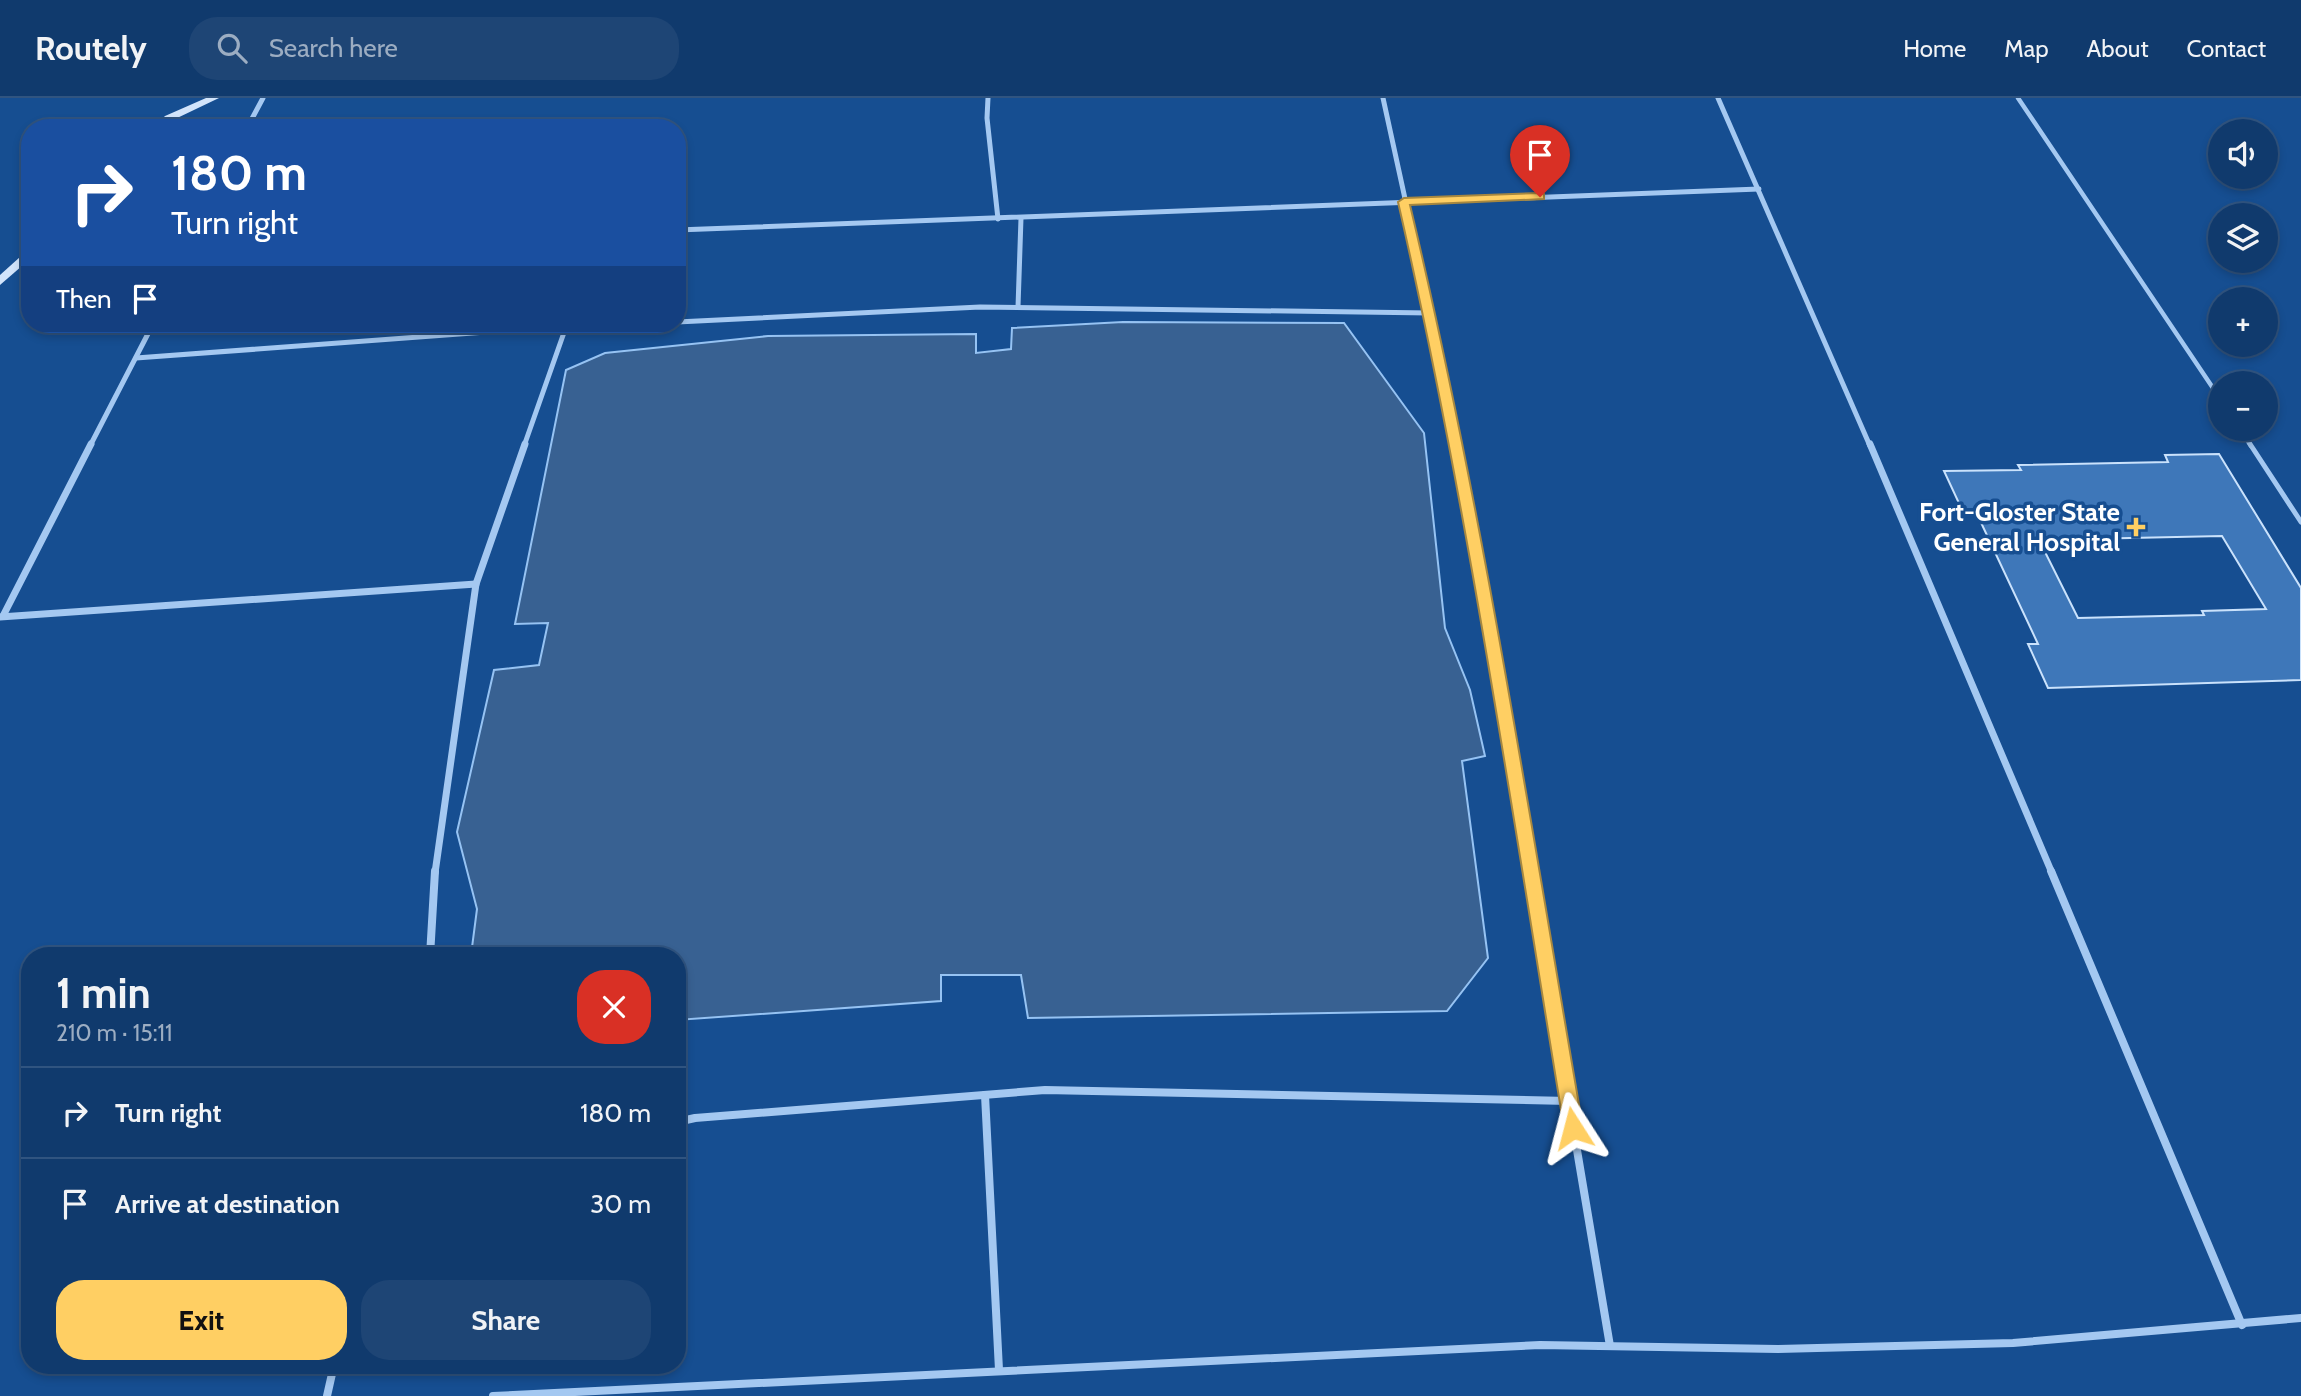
<!DOCTYPE html>
<html lang="en">
<head>
<meta charset="utf-8">
<style>
  body { margin:0; font-family:Cabin,sans-serif; background:#1e4575; color:#f1f3f6; height:100vh; display:flex; flex-direction:column; font-size:26px; white-space:nowrap }
  * { box-sizing:border-box; margin:0 }
  p { font-size:23px; color:#9cadc2 }
  .icon { flex:none; width:38px; height:38px; fill:none; stroke:currentColor; stroke-width:2; stroke-linecap:round; stroke-linejoin:round }
  .map { position:relative; flex:1; overflow:hidden }
  .details { position:absolute; left:21px; top:849px; width:665px; height:427px; display:flex; flex-direction:column; background:#103a6d; border-radius:28px; box-shadow:0 4px 10px #0003,0 0 0 2px #305480 }
  .details>* { flex:none }
  .banner { position:absolute; left:21px; top:21px; width:665px; height:214px; border-radius:28px; box-shadow:0 4px 10px #0003,0 0 0 2px #305480; background:#1a4fa0; color:#fff; overflow:hidden }
  .tools { position:absolute; left:2208px; top:21px; display:grid; gap:14px }
  .tools a { display:grid; place-items:center; width:70px; height:70px; border-radius:50%; background:#103a6d; box-shadow:0 4px 10px #0003,0 0 0 2px #305480; font-size:35px }
  .pin { position:absolute; display:grid; place-items:center; width:60px; height:60px; color:#fff; margin:-72px -30px; border-radius:50% 50% 50% 0; rotate:-45deg; box-shadow:0 0 7px #0007 }
  .pin .icon { rotate:45deg }
  .me { position:absolute; width:77px; margin:-38px; rotate:351deg; stroke-linejoin:round; filter:drop-shadow(0 0 5px #0008) }
  .turn { display:flex; align-items:center; gap:24px; height:147px; padding:0 35px; font-size:32px }
  .turn .icon { width:91px; height:91px; stroke-width:2.5 }
  .turn b { display:block; font-size:49px; line-height:60px }
  .then { display:flex; align-items:center; height:66px; padding:0 35px; background:#0003; gap:14px; font-size:26px }
  .round { display:grid; place-items:center; flex:none; width:74px; height:74px; border-radius:28px; background:#1e4575 }
  .headline { display:flex; align-items:center; justify-content:space-between; height:119px; padding:0 35px }
  h1 { font-size:42px; font-weight:700; line-height:52px }
  .button { display:flex; gap:14px; margin-top:auto; padding:14px 35px }
  .button a { flex:1; height:80px; border-radius:28px; background:#ffcf63; color:#111; font-size:28px; font-weight:700; line-height:80px; text-align:center }
  .button a+a { background:#1e4575; color:#f1f3f6 }
  ul { padding:0; list-style:none }
  li { display:flex; align-items:center; gap:21px; height:91px; padding:0 35px; border-top:2px solid #305480 }
  li div { flex:1 }
  li b { display:block; font-size:26px }
  li em { font-style:normal }
  header { display:flex; align-items:center; gap:42px; box-sizing:border-box; height:98px; padding:0 35px; background:#103a6d; border-bottom:2px solid #305480 }
  header strong { font-size:33px }
  nav { display:flex; gap:38px; margin-inline-start:auto; font-size:24px }
  .search { width:490px; height:63px; background:#1e4575; display:flex; align-items:center; gap:18px; box-sizing:border-box; padding:0 24px; border-radius:28px; color:#9cadc2; font-size:26px }
  .map>svg:first-child { display:block }
  .water { fill:#386192; stroke:#96c3f3; stroke-width:2 }
  .building { fill:#3e77b9; stroke:#cae2fc; stroke-width:2; fill-rule:evenodd }
  .lines { fill:none; stroke-linecap:round; stroke-linejoin:round }
  .lane-far1 { stroke:#a4c8f1; stroke-width:4.5 }
  .lane { stroke:#a4c8f1; stroke-width:5 }
  .street-far2 { stroke:#a4c8f1; stroke-width:5 }
  .street-far1 { stroke:#a4c8f1; stroke-width:7 }
  .street { stroke:#a4c8f1; stroke-width:8 }
  .secondary { fill:#d2e4fb; fill-rule:evenodd }
  .route { fill:#ffcf63; stroke:#a68740; stroke-width:2 }
  .poi-dot { fill:#ffcf63; stroke:#164e91; stroke-width:2.5 }
  .labels { text-anchor:middle; dominant-baseline:central; stroke-width:7; stroke-linejoin:round; paint-order:stroke }
  .poi-label { font-size:26px; font-weight:bold; fill:#fff; stroke:#164e91; text-anchor:end }
</style>
</head>
<body>
<header>
<strong>Routely</strong>
<div class="search"><svg class="icon" aria-label="search" viewBox="0 0 24 24"><circle cx="10" cy="10" r="6"/><path d="M15 15l6 6"/></svg>Search here</div>
<nav><a>Home</a><a>Map</a><a>About</a><a>Contact</a></nav>
</header>
<div class="map">
<svg width="2301" height="1298" viewBox="0 0 2301 1298">
  <rect width="100%" height="100%" fill="#164e91"/>
  <path class="water" d="M1123,224L1344,225L1424,335L1445,530L1470,592L1485,658L1462,663L1488,860L1447,913L1028,920L1021,877H941V903L677,922V858L471,857L477,811L457,734L494,572L539,567L548,525L515,526L566,272L605,255L768,238L976,236V255L1011,251L1012,230Z"/>
  <path class="building" d="M2219,356L2301,490V582L2048,590L2028,546H2038L1977,416H1964L1944,373L2021,372L2018,367L2168,364L2165,357ZM2222,438L2266,511L2202,513L2204,517L2078,520L2039,442Z"/>
  <g class="lines">
    <g class="lane-far1">
      <path d="M2018,0L2221,302"/>
      <path d="M2240,331L2251,348"/>
    </g>
    <path class="lane" d="M2250,346L2301,424"/>
    <g class="street-far2">
      <path d="M988,0L987,20L998,121"/>
      <path d="M1383,0L1430,215L1455,348"/>
      <path d="M1718,0L1870,348"/>
      <path d="M247,30L263,0"/>
      <path d="M677,132L1759,91"/>
      <path d="M1018,209L1021,120"/>
      <path d="M677,224L980,209L1430,215"/>
      <path d="M136,260L528,231L642,226"/>
      <path d="M90,348L153,226"/>
      <path d="M524,348L567,226"/>
    </g>
    <g class="street-far1">
      <path d="M1455,346L1486,510L1530,775"/>
      <path d="M1870,346L2052,775"/>
      <path d="M3,518L91,346"/>
      <path d="M0,519L476,486"/>
      <path d="M435,775L476,486L525,346"/>
    </g>
    <g class="street">
      <path d="M1530,773L1610,1248"/>
      <path d="M2051,773L2242,1227"/>
      <path d="M430,858L435,773"/>
      <path d="M985,997L999,1272"/>
      <path d="M677,1024L695,1020L1045,992L1569,1003"/>
      <path d="M327,1298L334,1267"/>
      <path d="M493,1298L1540,1247L1778,1251L2013,1245L2301,1220"/>
    </g>
    <g class="secondary">
      <path d="M206,0H219L173,22L164,30H153L165,18Z"/>
      <path d="M30,150V161L0,187V177Z"/>
    </g>
  </g>
  <path class="route" d="M1540,95L1544,96V101L1410,107C1483,412 1530,722 1583,1030L1580,1037L1573,1040L1567,1037L1564,1030C1513,721 1468,409 1398,104L1404,100Z"/>
  <path class="poi-dot" d="M2132.5 418.5h7v7h7v7h-7v7h-7v-7h-7v-7h7z"/>
  <g class="labels">
    <g class="poi-label">
      <text x="2120" y="414">Fort-Gloster State<tspan x="2120" dy="30">General Hospital</tspan></text>
    </g>
  </g>
</svg>
<div class="tools">
<a><svg class="icon" aria-label="sound" viewBox="0 0 24 24"><path d="M4 9h4l5-4v14l-5-4H4zM17 9q2 3 0 6"/></svg></a>
<a><svg class="icon" aria-label="layers" viewBox="0 0 24 24"><path d="M12 4l9 5-9 5-9-5zM3 14l9 5 9-5"/></svg></a>
<a>+</a>
<a>−</a>
</div>
<div class="pin" style="left:1540px;top:99px;background:#d93025"><svg class="icon" aria-label="arrive" viewBox="0 0 24 24"><path d="M6 21V4h12l-3 4 3 4H6"/></svg></div>
<svg class="me" style="left:1573px;top:1030px" viewBox="-20 -20 40 40"><path d="M0-17L14 15 0 8-14 15z" fill="#ffcf63" stroke="#fff" stroke-width="4"/></svg>
<div class="banner">
<div class="turn"><svg class="icon" aria-label="right" viewBox="0 0 24 24"><path d="M7 20v-9h11M14 6l5 5-5 5"/></svg><div><b>180 m</b>Turn right</div></div>
<div class="then">Then<svg class="icon" aria-label="arrive" viewBox="0 0 24 24"><path d="M6 21V4h12l-3 4 3 4H6"/></svg></div>
</div>
<section class="details">
<div class="headline"><div><h1>1 min</h1><p>210 m · 15:11</p></div><a class="round" style="background:#d93025;color:#fff"><svg class="icon" aria-label="close" viewBox="0 0 24 24"><path d="M6 6l12 12M18 6L6 18"/></svg></a></div>
<ul>
<li><svg class="icon" aria-label="right" viewBox="0 0 24 24"><path d="M7 20v-9h11M14 6l5 5-5 5"/></svg><div><b>Turn right</b></div><em>180 m</em></li>
<li><svg class="icon" aria-label="arrive" viewBox="0 0 24 24"><path d="M6 21V4h12l-3 4 3 4H6"/></svg><div><b>Arrive at destination</b></div><em>30 m</em></li>
</ul>
<div class="button"><a>Exit</a><a>Share</a></div>
</section>
</div>
</body>
</html>
